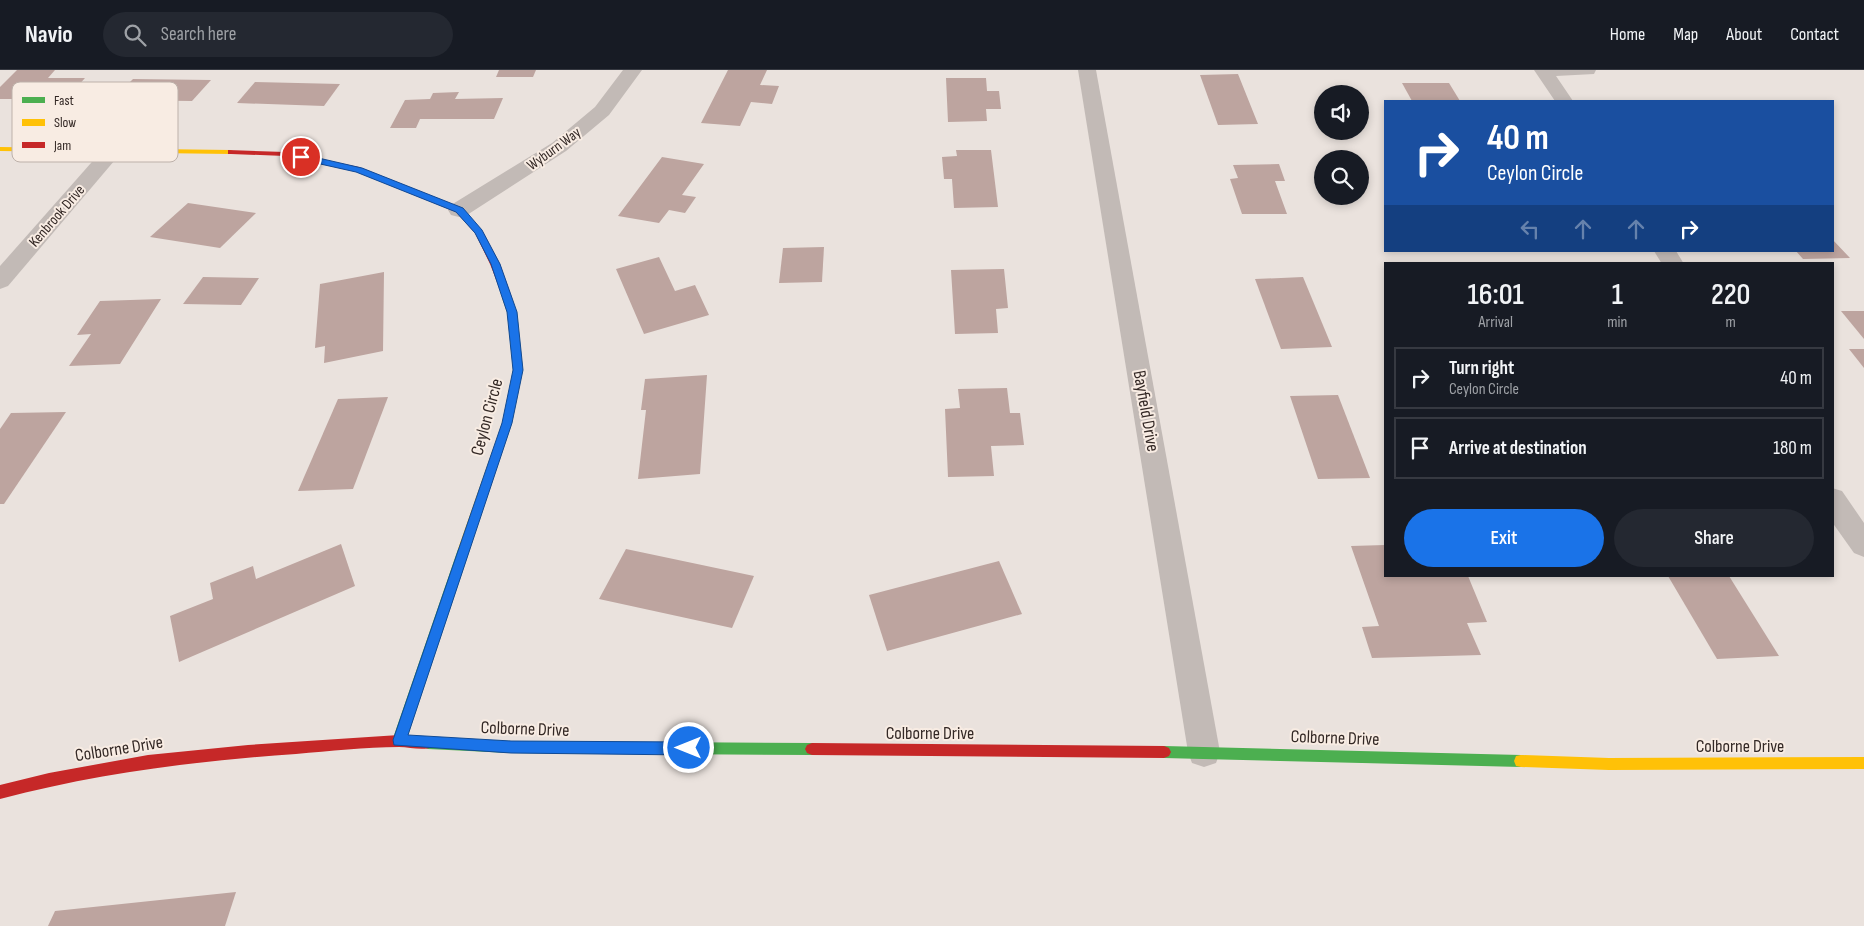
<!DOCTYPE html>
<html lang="en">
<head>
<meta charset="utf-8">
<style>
  body { margin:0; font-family:"Sofia Sans Condensed",sans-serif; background:#242831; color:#f1f3f6; height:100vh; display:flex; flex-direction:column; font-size:19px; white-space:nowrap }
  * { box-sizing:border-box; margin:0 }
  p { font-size:16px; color:#9ea1a6 }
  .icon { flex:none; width:28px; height:28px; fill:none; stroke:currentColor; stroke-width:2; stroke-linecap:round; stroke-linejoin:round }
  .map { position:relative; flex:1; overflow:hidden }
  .drawer { position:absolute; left:1384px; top:192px; width:450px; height:315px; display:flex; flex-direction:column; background:#171b24; border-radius:0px; box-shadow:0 2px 8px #0003 }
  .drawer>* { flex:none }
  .banner { position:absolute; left:1384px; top:30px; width:450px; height:152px; border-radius:0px; box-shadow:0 2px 8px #0003; background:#1a4fa0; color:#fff; overflow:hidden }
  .fabs { position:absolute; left:1314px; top:15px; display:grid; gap:10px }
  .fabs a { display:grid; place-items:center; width:55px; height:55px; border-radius:50%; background:#171b24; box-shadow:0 2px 8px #0003; font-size:25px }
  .pin { position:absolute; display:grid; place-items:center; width:42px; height:42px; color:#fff; margin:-21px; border:2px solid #fff; border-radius:50%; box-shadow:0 1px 5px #0007 }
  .me { position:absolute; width:55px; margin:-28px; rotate:270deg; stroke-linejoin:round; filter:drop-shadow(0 0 4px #0008) }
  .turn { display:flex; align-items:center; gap:18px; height:105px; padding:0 20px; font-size:22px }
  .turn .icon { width:65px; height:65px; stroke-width:2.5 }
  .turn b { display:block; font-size:35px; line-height:42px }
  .lanes { display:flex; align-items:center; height:48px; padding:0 20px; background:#0003; justify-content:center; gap:25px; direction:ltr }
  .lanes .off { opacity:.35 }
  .eta { display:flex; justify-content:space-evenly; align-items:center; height:85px; text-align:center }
  .eta b { font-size:30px; font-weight:600; line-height:35px }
  .cta { display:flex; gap:10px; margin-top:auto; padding:10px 20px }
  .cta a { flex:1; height:58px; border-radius:30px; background:#1a73e8; color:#fff; font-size:20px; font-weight:600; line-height:58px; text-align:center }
  .cta a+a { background:#242831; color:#f1f3f6 }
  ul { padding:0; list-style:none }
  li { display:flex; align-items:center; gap:15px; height:62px; margin:0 10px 8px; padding:0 10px; border:2px solid #363941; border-radius:0px }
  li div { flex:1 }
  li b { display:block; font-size:19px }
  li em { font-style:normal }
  header { display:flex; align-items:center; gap:30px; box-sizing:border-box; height:70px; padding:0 25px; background:#171b24; border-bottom:1px solid #363941 }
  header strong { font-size:24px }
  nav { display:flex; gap:28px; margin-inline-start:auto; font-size:18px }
  .search { width:350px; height:45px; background:#242831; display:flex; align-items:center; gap:12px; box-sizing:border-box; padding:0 18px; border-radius:28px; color:#9ea1a6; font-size:19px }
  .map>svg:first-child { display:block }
  .building { fill:#bda49f }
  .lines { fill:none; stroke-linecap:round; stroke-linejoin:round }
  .street { fill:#c2bab6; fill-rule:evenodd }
  .fast { fill:#4caf50; fill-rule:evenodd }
  .slow { fill:#ffc107; fill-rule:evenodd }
  .jam { fill:#c62828; fill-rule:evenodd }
  .route { fill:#1a73e8; stroke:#114b97 }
  .labels { text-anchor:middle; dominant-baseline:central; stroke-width:4; stroke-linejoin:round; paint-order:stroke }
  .far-street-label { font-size:15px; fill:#332825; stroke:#f8ece3 }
  .street-label { font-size:18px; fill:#332825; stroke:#f8ece3 }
  .key { fill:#f8ece3; stroke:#bdb1aa; stroke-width:1 }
  .key-label { font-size:14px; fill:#332825 }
</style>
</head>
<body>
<header>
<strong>Navio</strong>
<div class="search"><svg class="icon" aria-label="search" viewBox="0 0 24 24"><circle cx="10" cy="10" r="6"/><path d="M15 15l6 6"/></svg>Search here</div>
<nav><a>Home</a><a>Map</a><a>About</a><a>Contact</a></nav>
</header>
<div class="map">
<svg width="1864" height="856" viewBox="0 0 1864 856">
  <rect width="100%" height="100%" fill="#eae2dd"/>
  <g class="building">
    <path d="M17,0H55L48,8H85L66,29H0V17Z"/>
    <path d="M499,0H536L533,7H496Z"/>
    <path d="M728,0H767L760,15L779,16L772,34L751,32L740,56L701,53Z"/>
    <path d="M1238,4L1258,54L1218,55L1200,5Z"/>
    <path d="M946,8H986L987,21H999L1001,39H986L987,51L948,52Z"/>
    <path d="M133,9L211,10L192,31L112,30Z"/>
    <path d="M255,12L340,14L324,36L237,33Z"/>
    <path d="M1402,13H1449L1460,31H1412Z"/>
    <path d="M459,22L455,29L503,28L494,49H420L416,58H390L405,30L430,29L433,23Z"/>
    <path d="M956,80H991L998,137L954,138L952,109H944L942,87L957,86Z"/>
    <path d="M662,87L704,94L682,125L696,127L685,143L669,140L659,153L618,146Z"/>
    <path d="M1279,94L1285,111H1275L1287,144H1242L1230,109L1238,108L1233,95Z"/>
    <path d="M188,133L256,143L220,178L150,167Z"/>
    <path d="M1832,169L1850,188L1803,189L1796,181H1832Z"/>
    <path d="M824,177L822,212L779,213L783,178Z"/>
    <path d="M659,187L675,221L695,215L709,245L644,264L616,199Z"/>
    <path d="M1004,199L1008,238L996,239L998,263L955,264L951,200Z"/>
    <path d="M384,202L383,281L324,293L325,276L315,278L320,214Z"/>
    <path d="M203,207L259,208L241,235L183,234Z"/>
    <path d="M1303,207L1332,277L1281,279L1255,209Z"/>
    <path d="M161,229L120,294L69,296L91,264L77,265L100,231Z"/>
    <path d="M1841,241H1864V269Z"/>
    <path d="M1849,279H1864V298Z"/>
    <path d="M707,305L700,404L638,409L646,340H641L645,309Z"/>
    <path d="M1007,318L1010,343H1020L1024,375L991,376L994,406L948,407L945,339L960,338L958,319Z"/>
    <path d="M1338,325L1370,408L1318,409L1290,326Z"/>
    <path d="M388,327L353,419L298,421L338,329Z"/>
    <path d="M66,342L4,434H0V359L11,343Z"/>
    <path d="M341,474L355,516L179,592L170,546L213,529L210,513L253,496L256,509Z"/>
    <path d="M1385,475V506H1468L1487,552L1467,553L1481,585L1372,588L1362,557L1379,556L1351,476Z"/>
    <path d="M626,479L754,506L732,558L599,529Z"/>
    <path d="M999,491L1022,544L887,581L869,525Z"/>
    <path d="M1668,506H1729L1779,586L1717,589Z"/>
    <path d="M236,822L225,856H48L55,841Z"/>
  </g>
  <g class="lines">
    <g class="street">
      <path d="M623,0H642L609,45L566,81L467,145L459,147L451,145L448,140L451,135L552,73L595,37Z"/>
      <path d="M1078,0H1096L1220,682L1216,693L1204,697L1192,693L1188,682Z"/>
      <path d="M1534,0H1596L1594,4L1556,6L1573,31H1555Z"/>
      <path d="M113,74L120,76L123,80L120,84L8,216L0,219V196L106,76Z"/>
      <path d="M1654,181H1676L1684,194H1662Z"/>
      <path d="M1832,418L1842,421L1864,453V487L1854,483L1832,452Z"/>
    </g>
    <g class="fast">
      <path d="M464,474L468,476L470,479L406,671L404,675L399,677L394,675L392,671L458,479L460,476Z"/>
      <path d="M428,667L511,671L812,673L817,675L819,679L817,683L812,685L511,683L428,679L423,677L421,673L423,669Z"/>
      <path d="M1164,676L1521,685L1526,686L1528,691L1526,696L1521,697L1164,688L1159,686L1157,682L1159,678Z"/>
    </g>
    <g class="slow">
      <path d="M0,77L231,80L235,82L231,84L0,81Z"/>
      <path d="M507,225L512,228L517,242L523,300L512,353L470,479L468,482H460L458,479L502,353L513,300L507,242L502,228Z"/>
      <path d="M1521,685L1609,688L1864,687V699L1609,700L1521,697L1516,696L1514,691L1516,686Z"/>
    </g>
    <g class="jam">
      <path d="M228,80L285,82L359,97L462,138L483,162L500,194L512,228L507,231L504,230L490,194L475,163L456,142L357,102L285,86L231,84H228Z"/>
      <path d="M399,665L433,669L435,673L433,677C422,681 410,677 399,677C365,677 330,681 296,684C196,691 98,703 0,729V715L49,703L148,685L248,675Z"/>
      <path d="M812,673L1164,676L1169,678L1171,682L1169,686L1164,688L812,685L807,683L805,679L807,675Z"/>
    </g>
  </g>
  <path class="route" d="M301,84L362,98L463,138L482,160L500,194L517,242L523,300L512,353L408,665L511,671L689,672L694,674L696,678L694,683L689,685L511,683L394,675L393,670L502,353L513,300L507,242L491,194L475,163L456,142L356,102L298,89L297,87Z"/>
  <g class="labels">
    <g class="far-street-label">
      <text transform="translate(554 79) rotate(-36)">Wyburn Way</text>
      <text transform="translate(57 146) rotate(-49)">Kenbrook Drive</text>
    </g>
    <g class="street-label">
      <text transform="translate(1146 341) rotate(80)">Bayfield Drive</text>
      <text transform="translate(487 347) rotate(-75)">Ceylon Circle</text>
      <text transform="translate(525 659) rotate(2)">Colborne Drive</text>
      <text x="930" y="663">Colborne Drive</text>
      <text transform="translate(1335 668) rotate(2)">Colborne Drive</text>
      <text x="1740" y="676">Colborne Drive</text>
      <text transform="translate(119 679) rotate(-9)">Colborne Drive</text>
    </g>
  </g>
  <rect x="12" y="12" width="166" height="80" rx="8" class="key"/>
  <rect x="22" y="27" width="23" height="6" fill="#4caf50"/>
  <rect x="22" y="49" width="23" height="7" fill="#ffc107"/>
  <rect x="22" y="72" width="23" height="6" fill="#c62828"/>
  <g class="key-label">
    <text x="54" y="35">Fast</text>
    <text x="54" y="57">Slow</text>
    <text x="54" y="80">Jam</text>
  </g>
</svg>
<div class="fabs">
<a><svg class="icon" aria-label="sound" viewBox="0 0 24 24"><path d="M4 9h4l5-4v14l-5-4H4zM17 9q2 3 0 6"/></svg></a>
<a><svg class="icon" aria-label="search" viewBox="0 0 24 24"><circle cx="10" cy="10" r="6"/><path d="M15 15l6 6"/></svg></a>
</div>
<div class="pin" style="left:301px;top:87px;background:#d93025"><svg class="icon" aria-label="arrive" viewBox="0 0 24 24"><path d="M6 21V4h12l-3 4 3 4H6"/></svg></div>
<svg class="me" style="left:689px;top:678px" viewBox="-20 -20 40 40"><circle r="17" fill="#1a73e8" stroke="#fff" stroke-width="3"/><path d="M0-11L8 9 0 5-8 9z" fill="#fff"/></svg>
<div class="banner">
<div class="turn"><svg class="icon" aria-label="right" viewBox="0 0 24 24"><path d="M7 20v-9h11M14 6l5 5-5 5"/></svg><div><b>40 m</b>Ceylon Circle</div></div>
<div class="lanes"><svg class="icon off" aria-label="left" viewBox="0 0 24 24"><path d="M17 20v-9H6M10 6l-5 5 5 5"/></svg><svg class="icon off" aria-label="ahead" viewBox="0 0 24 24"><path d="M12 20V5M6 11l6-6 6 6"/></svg><svg class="icon off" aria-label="ahead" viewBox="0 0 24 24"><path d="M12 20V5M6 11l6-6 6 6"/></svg><svg class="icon" aria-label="right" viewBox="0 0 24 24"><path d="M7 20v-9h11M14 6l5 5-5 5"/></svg></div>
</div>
<section class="drawer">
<div class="eta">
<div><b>16:01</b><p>Arrival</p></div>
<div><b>1</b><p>min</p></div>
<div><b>220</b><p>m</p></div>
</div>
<ul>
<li><svg class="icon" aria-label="right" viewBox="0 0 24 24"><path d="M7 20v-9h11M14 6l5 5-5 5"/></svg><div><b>Turn right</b><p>Ceylon Circle</p></div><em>40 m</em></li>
<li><svg class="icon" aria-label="arrive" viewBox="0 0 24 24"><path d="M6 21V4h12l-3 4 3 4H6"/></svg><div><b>Arrive at destination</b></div><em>180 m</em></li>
</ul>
<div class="cta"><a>Exit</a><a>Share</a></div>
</section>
</div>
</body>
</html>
